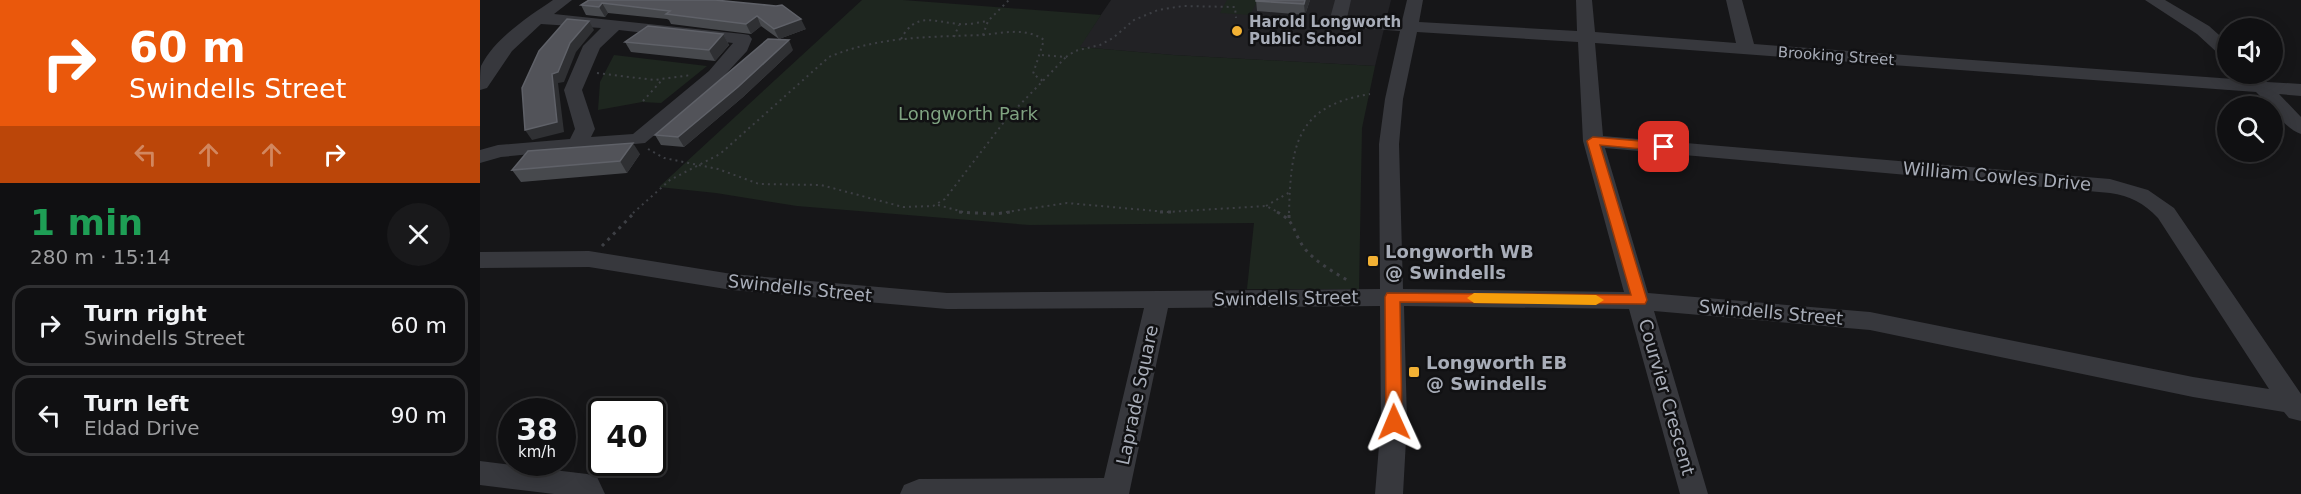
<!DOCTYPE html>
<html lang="en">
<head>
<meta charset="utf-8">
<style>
  body { margin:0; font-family:"DejaVu Sans",sans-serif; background:#19191b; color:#f1f3f6; height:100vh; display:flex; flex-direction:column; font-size:22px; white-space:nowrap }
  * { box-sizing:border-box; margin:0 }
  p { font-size:20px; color:#9c9d9f }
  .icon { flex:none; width:33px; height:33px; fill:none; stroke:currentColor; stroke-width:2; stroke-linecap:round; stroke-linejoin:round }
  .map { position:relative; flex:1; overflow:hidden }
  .sheet { display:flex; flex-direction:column; background:#101012; width:480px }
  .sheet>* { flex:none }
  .banner { background:#ea580c; color:#fff; overflow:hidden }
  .controls { position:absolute; left:1737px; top:18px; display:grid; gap:12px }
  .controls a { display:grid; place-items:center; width:66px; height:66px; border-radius:50%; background:#101012; box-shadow:0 3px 15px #0003,0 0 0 2px #303032; font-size:30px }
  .speed { position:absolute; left:18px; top:398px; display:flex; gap:12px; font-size:30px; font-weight:700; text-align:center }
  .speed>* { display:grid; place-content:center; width:78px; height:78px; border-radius:50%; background:#101012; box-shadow:0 3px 15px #0003,0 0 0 2px #303032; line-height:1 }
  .speed small { font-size:15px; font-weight:400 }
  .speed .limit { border:3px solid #111; border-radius:9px; background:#fff; color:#111 }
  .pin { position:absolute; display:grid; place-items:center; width:51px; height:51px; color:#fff; margin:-26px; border-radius:12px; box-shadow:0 3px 9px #0006 }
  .me { position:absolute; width:66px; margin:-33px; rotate:359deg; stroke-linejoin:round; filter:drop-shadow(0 0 4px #0008) }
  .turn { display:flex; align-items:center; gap:21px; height:126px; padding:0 30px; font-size:27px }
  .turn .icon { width:78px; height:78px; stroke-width:2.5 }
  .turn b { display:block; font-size:42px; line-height:51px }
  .lanes { display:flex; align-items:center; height:57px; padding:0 30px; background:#0003; justify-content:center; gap:30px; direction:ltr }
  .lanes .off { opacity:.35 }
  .round { display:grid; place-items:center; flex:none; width:63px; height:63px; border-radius:32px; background:#19191b }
  .overview { display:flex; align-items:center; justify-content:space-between; height:102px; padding:0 30px }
  h1 { font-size:36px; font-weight:600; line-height:45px; color:#1e9e55 }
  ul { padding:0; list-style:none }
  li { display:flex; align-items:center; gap:18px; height:81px; margin:0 12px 9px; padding:0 18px; border:3px solid #303032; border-radius:18px }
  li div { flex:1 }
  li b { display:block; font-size:22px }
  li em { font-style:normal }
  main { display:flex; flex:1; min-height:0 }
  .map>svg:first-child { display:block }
  .built { fill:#222225 }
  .green { fill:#1e261f }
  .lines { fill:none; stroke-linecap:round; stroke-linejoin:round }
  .path-far1 { stroke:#3d3f44; stroke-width:2; stroke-dasharray:2 4; stroke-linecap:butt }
  .path { stroke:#3d3f44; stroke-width:3; stroke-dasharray:3 5; stroke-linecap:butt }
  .minor { fill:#37383d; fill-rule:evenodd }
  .wall { fill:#47494d }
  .shaded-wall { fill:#2f3033 }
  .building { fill:#525359; stroke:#5f6168; stroke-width:1.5 }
  .route { fill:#ea580c; stroke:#983908; stroke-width:1.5 }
  .slow { fill:#f59e0b }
  .poi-dot { fill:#f2b134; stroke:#111113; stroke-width:2 }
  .labels { text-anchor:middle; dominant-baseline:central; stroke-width:5; stroke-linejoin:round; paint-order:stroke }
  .far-poi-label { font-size:15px; font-weight:bold; fill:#a8adb8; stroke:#111113; text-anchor:start }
  .far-street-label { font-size:15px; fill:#a8adb8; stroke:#111113 }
  .park-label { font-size:18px; fill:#7fa381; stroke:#111113 }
  .street-label { font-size:18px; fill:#a8adb8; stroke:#111113 }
  .poi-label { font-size:18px; font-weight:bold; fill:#a8adb8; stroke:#111113; text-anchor:start }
</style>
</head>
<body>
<main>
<section class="sheet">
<div class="banner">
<div class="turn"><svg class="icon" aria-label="right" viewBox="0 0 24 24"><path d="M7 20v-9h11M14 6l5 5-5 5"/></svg><div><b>60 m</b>Swindells Street</div></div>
<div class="lanes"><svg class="icon off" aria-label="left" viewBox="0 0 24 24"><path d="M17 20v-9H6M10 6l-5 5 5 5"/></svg><svg class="icon off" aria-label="ahead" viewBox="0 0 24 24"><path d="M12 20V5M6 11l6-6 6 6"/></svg><svg class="icon off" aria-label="ahead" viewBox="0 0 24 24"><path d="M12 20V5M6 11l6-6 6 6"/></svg><svg class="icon" aria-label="right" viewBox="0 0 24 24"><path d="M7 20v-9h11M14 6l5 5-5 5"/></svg></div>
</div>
<div class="overview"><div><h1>1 min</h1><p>280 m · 15:14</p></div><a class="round"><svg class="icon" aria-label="close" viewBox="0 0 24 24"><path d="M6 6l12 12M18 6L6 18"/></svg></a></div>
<ul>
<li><svg class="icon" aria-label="right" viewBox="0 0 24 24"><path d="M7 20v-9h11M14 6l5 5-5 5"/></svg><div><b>Turn right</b><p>Swindells Street</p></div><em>60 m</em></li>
<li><svg class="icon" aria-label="left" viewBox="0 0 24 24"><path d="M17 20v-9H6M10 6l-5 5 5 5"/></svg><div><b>Turn left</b><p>Eldad Drive</p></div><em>90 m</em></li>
</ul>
</section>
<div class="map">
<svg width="1821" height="494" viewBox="0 0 1821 494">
  <rect width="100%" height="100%" fill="#161618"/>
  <path class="built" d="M631,0H911L895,66L693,55L599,47Z"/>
  <g class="green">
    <path d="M382,0H423L621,15L600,47L693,55L895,66L882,128L879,289H767L774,223L549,225L317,206L236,193L179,187Z"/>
    <path d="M747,0H778L770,15L740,13Z"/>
    <path d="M134,55L227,66L181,103L162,102L118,110L120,82Z"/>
  </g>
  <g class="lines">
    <g class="path-far1">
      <path d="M503,35C523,33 546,27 564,40L553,74L563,81"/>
      <path d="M474,37L479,25"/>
      <path d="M421,39C436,11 454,22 479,24C489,25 499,22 508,21"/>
      <path d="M562,55L586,57L595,51L620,45L633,38L654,20L678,10L703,6L755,7L756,18"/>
      <path d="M117,73L174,80L211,75"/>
      <path d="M163,101L183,79"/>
      <path d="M168,149L184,158L238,169L279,184L341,185L423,207L453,206L465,199L527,118L586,57"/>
      <path d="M458,205L487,213"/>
      <path d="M786,206L810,192"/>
      <path d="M153,213L190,180L240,154L349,57C399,36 450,37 503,35L508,21L529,0"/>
      <path d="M520,213L587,203L687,212L786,206L800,213"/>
      <path d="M809,213C811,146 815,106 890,94"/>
    </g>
    <g class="path">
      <path d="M479,212L514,214L530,212"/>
      <path d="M680,212H693"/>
      <path d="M797,212C817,222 812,232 825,249C836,262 852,271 867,280"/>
      <path d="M809,218V212"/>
      <path d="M122,246L155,212"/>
    </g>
    <g class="minor">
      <path d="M73,0H92L74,14L263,34L269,35L272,39L267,51L241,79L165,143L21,157L0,163V150L18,145L90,139L95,129L84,90L103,46L121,28L61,24L32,51L7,88L0,90C0,83 0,72 1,66C15,38 48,17 73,0ZM139,30L253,43L229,71L153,134L111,137L115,129L102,90L120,48Z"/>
      <path d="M855,0H871L867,18L922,21L927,0H943L939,22L1097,31L1096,0H1112L1115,32L1256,43L1246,0H1262L1274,44L1767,80L1776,75L1782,77L1787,82L1821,84V96L1799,94L1821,117V134C1806,130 1787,103 1776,92L1115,43L1123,136L1630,179L1668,190L1694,208L1821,394V421L1809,418L1804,412L1713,397L1390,330L1174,311L1228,494H1200L1149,309L924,306L927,422L923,494H895L901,422L900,306L688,308L649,494H420L424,485L439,479L624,478L664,308L467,309L252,290L109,267L0,268V252L109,251L252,274L467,293L900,289L899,144L905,99L920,31L851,26L849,22ZM937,32L1098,42L1103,141L1144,292L923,289L919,144L923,99ZM1125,148L1630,193C1650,196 1664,203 1678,218L1789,389L1713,377L1390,312L1168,293Z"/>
      <path d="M1665,0H1685L1729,26L1748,43V58L1742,57L1717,34Z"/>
      <path d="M0,461L107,474L117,477L125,494H74L0,485Z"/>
    </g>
  </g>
  <g class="wall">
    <path d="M109,0H235L326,29L299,39L281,26L271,34L191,24L189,20L187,19L128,13L125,17L106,15L101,5Z"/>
    <path d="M776,0H830L825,15L777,11Z"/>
    <path d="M243,34L249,45L235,61L151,52L145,42Z"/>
    <path d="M313,50L263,97L204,147L181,145L175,135Z"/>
    <path d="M160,154L147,173L41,182L32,170Z"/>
  </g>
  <g class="shaded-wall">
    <path d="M825,0H830L825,15L824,4Z"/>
    <path d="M122,3L128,13L125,17L119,7Z"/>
    <path d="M277,16L281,26L271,34L266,24Z"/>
    <path d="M321,19L326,29L299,39L294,29Z"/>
    <path d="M109,21L114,30L96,52L84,82L78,83L84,132L52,140L45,130L72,74L90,43Z"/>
    <path d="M243,34L249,45L235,61L229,50Z"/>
    <path d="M309,40L313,50L263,97L204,147L198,137Z"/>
    <path d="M153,143L160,154L147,173L140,161Z"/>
  </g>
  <g class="building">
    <path d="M109,0H235L296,6L302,5L321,19L294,29L277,16L266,24L186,14L190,11L181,10L122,3L119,7L101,5Z"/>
    <path d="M776,0H825L824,4L776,1Z"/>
    <path d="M87,19L109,21L90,43L78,72L72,74L77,122L45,130L42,88L59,51Z"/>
    <path d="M168,26L243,34L229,50L145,42Z"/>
    <path d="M288,39L309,40L258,87L198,137L175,135Z"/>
    <path d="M153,143L140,161L32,170L48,151Z"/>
  </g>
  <path class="route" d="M1113,137L1184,143L1190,147L1184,151L1120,145L1167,300L1165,304L920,302L922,422L920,426L914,428L908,426L906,422L905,297L907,293L1151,295L1107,141Z"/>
  <path class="slow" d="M994,293L1116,295L1124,300L1116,305L994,303L987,298Z"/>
  <g class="poi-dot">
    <circle cx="757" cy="31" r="6"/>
    <rect x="887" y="255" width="12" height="12" rx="3"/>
    <rect x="928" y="366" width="12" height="12" rx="3"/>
  </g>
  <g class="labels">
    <g class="far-poi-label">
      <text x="769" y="22">Harold Longworth<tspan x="769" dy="17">Public School</tspan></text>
    </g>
    <g class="far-street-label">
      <text transform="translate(1356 56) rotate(4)">Brooking Street</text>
    </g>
    <g class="park-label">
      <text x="488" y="113">Longworth Park</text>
    </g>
    <g class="street-label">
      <text transform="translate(1517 176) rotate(5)">William Cowles Drive</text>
      <text transform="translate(320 288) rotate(6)">Swindells Street</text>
      <text transform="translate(806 298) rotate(-1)">Swindells Street</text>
      <text transform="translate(1291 312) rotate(5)">Swindells Street</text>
      <text transform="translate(657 395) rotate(-78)">Laprade Square</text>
      <text transform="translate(1187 397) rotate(74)">Courvier Crescent</text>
    </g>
    <g class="poi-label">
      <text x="905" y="251">Longworth WB<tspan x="905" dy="21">@ Swindells</tspan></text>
      <text x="946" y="362">Longworth EB<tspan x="946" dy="21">@ Swindells</tspan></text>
    </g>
  </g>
</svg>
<div class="controls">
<a><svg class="icon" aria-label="sound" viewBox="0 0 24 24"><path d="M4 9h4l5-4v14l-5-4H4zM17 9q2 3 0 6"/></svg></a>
<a><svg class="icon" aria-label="search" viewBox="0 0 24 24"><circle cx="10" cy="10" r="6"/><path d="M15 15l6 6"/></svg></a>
</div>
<div class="speed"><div>38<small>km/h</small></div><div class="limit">40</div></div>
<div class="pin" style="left:1184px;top:147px;background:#d93025"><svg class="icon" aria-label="arrive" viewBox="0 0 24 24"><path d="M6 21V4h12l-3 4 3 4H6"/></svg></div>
<svg class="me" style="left:914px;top:422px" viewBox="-20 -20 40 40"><path d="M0-17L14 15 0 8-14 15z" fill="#ea580c" stroke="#fff" stroke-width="4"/></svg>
</div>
</main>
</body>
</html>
